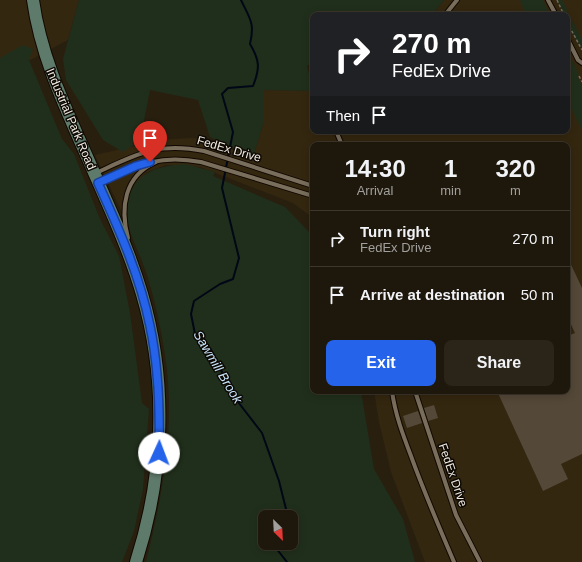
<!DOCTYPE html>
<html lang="en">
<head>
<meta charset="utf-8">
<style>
  body { margin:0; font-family:Arial,sans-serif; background:#2b2419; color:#f1f3f6; height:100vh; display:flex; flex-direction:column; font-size:15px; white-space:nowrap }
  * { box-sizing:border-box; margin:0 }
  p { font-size:13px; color:#a19f9d }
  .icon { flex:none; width:22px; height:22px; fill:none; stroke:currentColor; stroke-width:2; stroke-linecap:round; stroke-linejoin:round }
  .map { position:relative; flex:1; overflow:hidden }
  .sheet { position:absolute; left:310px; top:142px; width:260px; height:252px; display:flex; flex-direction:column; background:#1e170b; border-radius:8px; box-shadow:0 2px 10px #0003,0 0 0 1px #3c362c }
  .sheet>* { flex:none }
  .guide { position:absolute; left:310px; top:12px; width:260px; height:122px; border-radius:8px; box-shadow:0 2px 10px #0003,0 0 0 1px #3c362c; background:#202124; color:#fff; overflow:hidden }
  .needle { width:26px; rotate:156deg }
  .tools { position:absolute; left:258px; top:510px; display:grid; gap:8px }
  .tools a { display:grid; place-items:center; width:40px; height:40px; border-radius:8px; background:#1e170b; box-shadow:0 2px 10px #0003,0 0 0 1px #3c362c; font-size:20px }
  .pin { position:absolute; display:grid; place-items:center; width:34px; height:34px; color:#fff; margin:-41px -17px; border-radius:50% 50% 50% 0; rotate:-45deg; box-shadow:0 0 4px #0007 }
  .pin .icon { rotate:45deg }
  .me { position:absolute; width:44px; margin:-22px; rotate:2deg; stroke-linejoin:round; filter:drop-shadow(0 0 3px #0008) }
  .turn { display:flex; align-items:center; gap:14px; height:84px; padding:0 16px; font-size:18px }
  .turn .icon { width:52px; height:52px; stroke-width:2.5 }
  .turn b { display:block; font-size:28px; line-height:34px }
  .then { display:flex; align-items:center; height:38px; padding:0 16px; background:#0003; gap:8px; font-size:15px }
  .eta { display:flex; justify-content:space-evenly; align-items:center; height:68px; text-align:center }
  .eta b { font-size:24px; font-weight:700; line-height:28px }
  .cta { display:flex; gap:8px; margin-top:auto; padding:8px 16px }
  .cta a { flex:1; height:46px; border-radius:8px; background:#2563eb; color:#fff; font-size:16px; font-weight:700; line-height:46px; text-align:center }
  .cta a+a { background:#2b2419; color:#f1f3f6 }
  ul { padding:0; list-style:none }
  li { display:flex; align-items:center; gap:12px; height:56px; padding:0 16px; border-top:1px solid #3c362c }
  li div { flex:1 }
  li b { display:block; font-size:15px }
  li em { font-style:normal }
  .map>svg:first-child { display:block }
  .built { fill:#342710 }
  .green { fill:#202f1b; fill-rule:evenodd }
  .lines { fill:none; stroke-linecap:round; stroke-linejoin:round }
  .stream { stroke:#000716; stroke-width:2 }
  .building { fill:#544838 }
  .lane-casing { stroke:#110800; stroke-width:6 }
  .secondary-casing { stroke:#110800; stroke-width:14 }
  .path { stroke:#746c5e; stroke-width:1.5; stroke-dasharray:3 2; stroke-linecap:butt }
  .lane { stroke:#796e5c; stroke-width:4 }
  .secondary { stroke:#5e7a6a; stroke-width:12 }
  .route-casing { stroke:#184099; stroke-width:10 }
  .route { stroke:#2563eb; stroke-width:7 }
  .labels { text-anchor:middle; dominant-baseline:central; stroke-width:3; stroke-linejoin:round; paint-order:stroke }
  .street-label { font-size:12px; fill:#f2ebe1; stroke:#0d0904 }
  .water-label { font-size:13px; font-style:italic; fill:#c9e6fe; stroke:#0d0904 }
</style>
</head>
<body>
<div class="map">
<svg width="582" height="562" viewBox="0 0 582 562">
  <rect width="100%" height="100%" fill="#281f0f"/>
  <g class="built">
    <path d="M0,0H79L68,40L0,76Z"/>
    <path d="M444,0H582V562H425L391,472L379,422L374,391H567V145H313V218L293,203L200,167L166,165L147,172L137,182L132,192L127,211L129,227L95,155L161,140L192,138L206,140L253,157L263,124V90L313,91V131H567V15H432Z"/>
  </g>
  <g class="green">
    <path d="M79,0H444L432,15H313V62L307,66L313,91L263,90V124L253,157L210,137L198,100L150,90L140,141L123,152L103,140L66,80L63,59Z"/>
    <path d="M520,0H543L550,15H520L523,12V8Z"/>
    <path d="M557,0H562L582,40V50L567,22V15H564Z"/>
    <path d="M23,45L33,49L29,60L62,139L74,154L100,219L119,256L130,313L142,403L149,409L143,489L134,531L122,562H0V58Z"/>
    <path d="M567,49L579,75L577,76L582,85V131L567,98Z"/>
    <path d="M185,164L215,172L213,176L285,207L313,236V391H361L374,469L403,519L415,562H146C163,493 176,426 165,355C162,335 158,315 153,296C150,285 147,274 143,264C136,244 122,222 128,200C136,171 159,166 185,164ZM265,517H291V543H265Z"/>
  </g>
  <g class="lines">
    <g class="stream">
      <path d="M241,0C250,19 255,23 250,44C260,61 260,68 253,86L228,88L222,94L233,132L222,188L239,258L233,279L220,284L194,301L191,314L195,334L211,350L235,398L262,433L279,481L286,509L276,517"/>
      <path d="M272,543L287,562"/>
    </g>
  </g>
  <g class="building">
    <path d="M567,256L582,288V454L561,464L568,479L543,491L497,391H567V336L575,333L567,316Z"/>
    <path d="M434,405L438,418L428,421L424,408Z"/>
    <path d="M418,411L422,423L407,428L403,416Z"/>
  </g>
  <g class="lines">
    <g class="lane-casing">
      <g id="lane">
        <path d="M548,0L556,15"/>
        <path d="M445,15L457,0"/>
        <path d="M567,38L578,60L582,63"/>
        <path d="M336,131L342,145"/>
        <path d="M96,173C137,154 157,142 204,151L313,186"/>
        <path d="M101,182C138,165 159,154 201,162L313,196"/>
        <path d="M128,238C120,208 124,176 156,162"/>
        <path d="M392,391C395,414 403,435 411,456C424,492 439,527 454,562"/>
        <path d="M415,391L456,515L480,562"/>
      </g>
    </g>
    <g class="secondary-casing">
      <path id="secondary" d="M33,0C41,59 68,113 92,168C110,209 129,250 142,294C168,382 164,475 136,562"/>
    </g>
    <g class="path">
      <path d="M557,0L564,15"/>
      <path d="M567,22L582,50"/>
      <path d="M579,76L582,82"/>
    </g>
    <use href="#lane" class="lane"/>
    <use href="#secondary" class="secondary"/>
  </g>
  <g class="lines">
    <g class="route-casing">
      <path id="route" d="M150,162L136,166L98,183C119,229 140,276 150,326C159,368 160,411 159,453"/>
    </g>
    <use href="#route" class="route"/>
  </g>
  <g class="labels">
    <g class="street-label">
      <text transform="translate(71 119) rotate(67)">Industrial Park Road</text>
      <text transform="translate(229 149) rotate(16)">FedEx Drive</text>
      <text transform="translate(453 475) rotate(71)">FedEx Drive</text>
    </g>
    <g class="water-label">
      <text transform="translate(218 367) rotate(59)">Sawmill Brook</text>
    </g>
  </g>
</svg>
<div class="tools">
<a><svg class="needle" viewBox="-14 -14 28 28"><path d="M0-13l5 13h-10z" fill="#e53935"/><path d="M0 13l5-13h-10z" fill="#a19f9d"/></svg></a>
</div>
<div class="pin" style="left:150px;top:162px;background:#d93025"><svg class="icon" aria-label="arrive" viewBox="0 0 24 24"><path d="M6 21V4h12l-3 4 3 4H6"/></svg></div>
<svg class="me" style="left:159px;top:453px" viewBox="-20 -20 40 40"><circle r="19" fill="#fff"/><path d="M0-13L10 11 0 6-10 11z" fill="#2563eb"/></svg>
<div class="guide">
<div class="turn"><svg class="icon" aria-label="right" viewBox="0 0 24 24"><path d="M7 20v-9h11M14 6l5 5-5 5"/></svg><div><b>270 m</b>FedEx Drive</div></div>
<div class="then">Then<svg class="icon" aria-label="arrive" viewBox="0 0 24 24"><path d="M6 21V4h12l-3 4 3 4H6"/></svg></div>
</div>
<section class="sheet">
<div class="eta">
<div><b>14:30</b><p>Arrival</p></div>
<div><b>1</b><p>min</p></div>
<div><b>320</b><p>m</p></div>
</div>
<ul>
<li><svg class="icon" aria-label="right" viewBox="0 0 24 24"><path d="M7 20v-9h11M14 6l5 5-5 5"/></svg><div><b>Turn right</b><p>FedEx Drive</p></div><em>270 m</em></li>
<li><svg class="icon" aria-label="arrive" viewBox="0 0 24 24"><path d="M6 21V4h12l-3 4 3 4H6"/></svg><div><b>Arrive at destination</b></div><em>50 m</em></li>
</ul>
<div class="cta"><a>Exit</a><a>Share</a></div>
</section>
</div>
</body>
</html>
